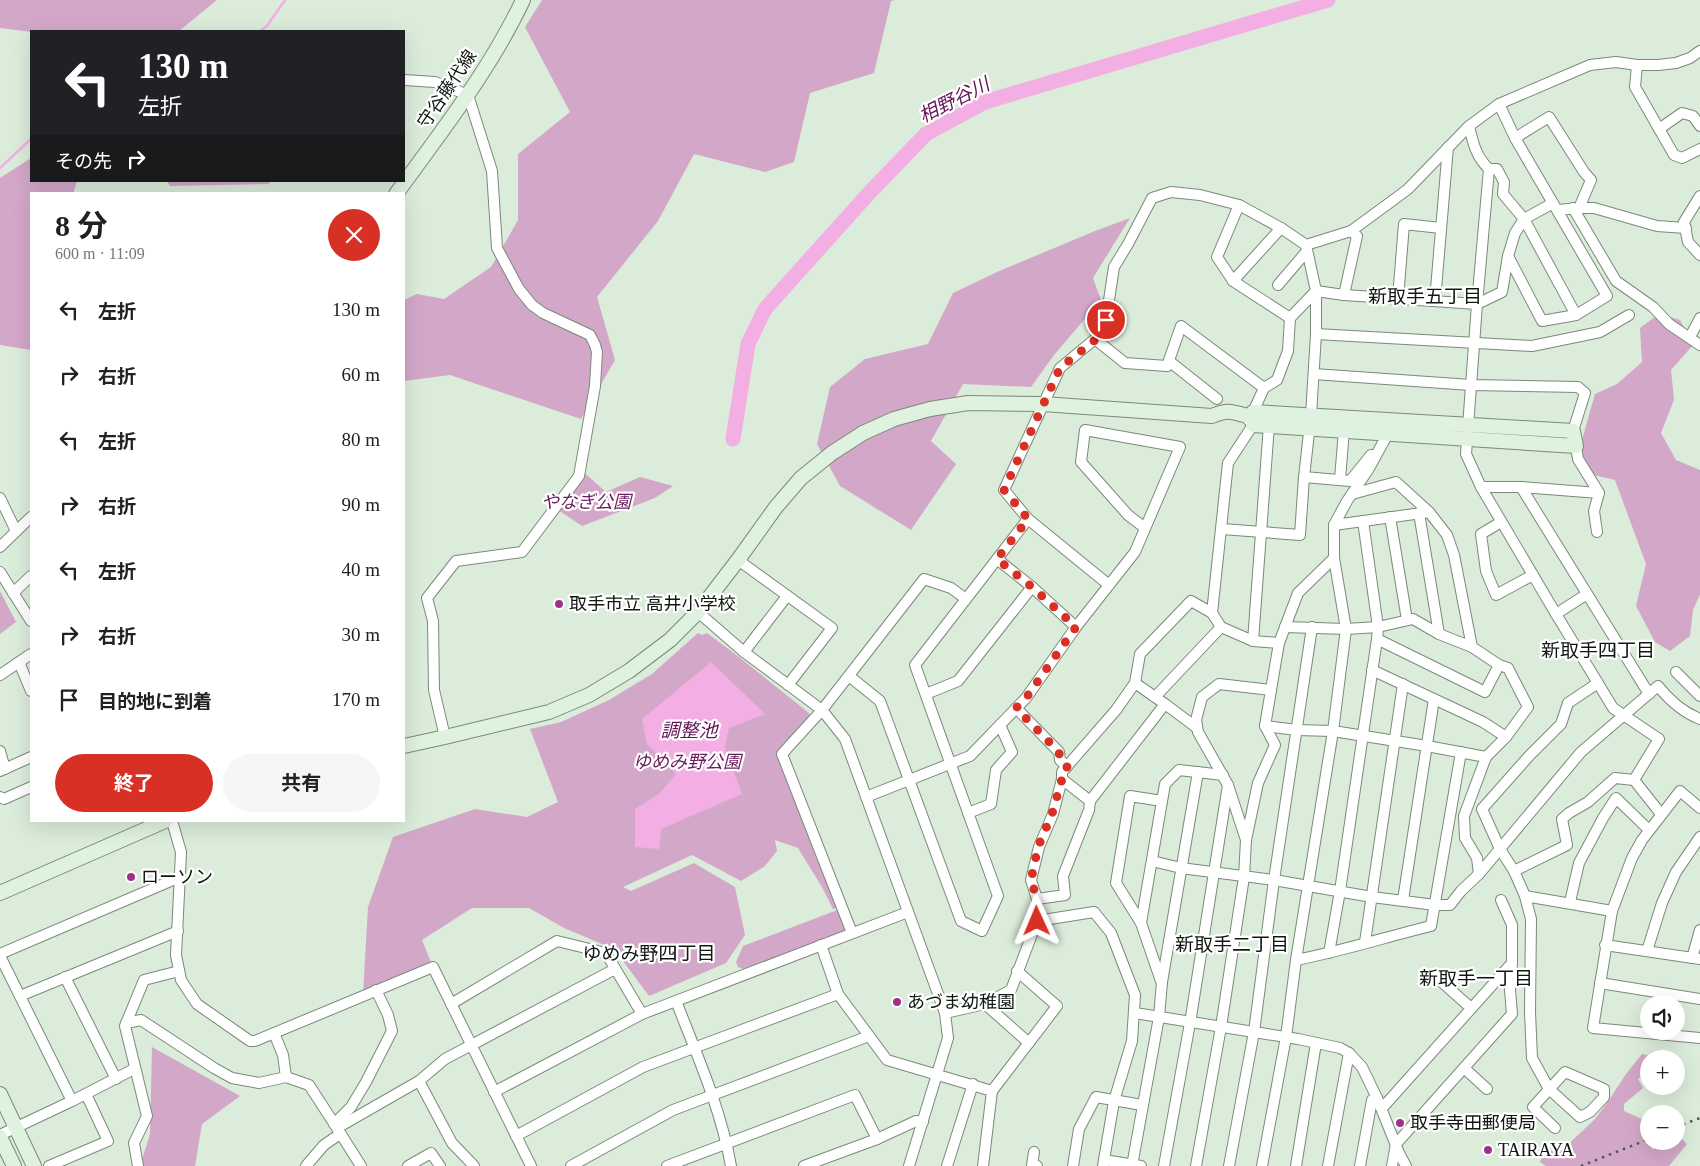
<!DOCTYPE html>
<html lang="ja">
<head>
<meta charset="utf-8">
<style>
  body { margin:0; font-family:"Times New Roman","Noto Sans JP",serif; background:#f6f6f6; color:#202124; height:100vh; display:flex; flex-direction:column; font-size:19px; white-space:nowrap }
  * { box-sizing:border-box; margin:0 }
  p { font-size:16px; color:#757577 }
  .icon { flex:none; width:28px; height:28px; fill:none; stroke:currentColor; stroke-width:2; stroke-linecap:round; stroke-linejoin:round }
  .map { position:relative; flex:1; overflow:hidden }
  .sheet { position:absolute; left:30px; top:192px; width:375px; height:630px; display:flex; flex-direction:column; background:#fff; border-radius:0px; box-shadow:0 5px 20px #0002 }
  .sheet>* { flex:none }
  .hud { position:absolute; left:30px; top:30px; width:375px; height:152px; border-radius:0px; box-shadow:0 5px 20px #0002; background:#202124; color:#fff; overflow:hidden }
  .fabs { position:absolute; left:1640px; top:995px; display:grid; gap:10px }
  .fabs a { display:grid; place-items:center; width:45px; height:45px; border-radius:50%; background:#fff; box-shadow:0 5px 20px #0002; font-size:25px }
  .pin { position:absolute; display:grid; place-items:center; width:42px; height:42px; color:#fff; margin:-21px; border:2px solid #fff; border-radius:50%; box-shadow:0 1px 5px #0007 }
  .me { position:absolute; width:55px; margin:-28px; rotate:359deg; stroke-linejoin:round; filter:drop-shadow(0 0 4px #0008) }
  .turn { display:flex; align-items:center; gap:18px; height:105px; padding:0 25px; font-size:22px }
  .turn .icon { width:65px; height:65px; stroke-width:2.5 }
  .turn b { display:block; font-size:35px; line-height:42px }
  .then { display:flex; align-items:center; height:48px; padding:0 25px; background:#0003; gap:10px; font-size:19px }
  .round { display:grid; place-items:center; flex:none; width:52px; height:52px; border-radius:26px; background:#f6f6f6 }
  .summary { display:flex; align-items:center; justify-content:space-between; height:85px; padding:0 25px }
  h1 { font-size:30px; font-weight:700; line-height:38px }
  .cta { display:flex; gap:10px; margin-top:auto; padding:10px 25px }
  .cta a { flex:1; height:58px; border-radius:30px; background:#d93025; color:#fff; font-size:20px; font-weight:700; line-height:58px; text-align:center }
  .cta a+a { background:#f6f6f6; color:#202124 }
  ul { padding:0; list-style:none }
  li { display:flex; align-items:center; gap:15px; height:65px; padding:0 25px }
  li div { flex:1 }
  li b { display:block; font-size:19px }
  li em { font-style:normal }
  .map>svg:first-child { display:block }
  .green { fill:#d3a7c8 }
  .water { fill:#f3aee3 }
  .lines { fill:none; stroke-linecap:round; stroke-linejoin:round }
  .stream { stroke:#f3aee3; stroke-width:2.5 }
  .river { stroke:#f3aee3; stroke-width:15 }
  .street-casing { stroke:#7a8a7a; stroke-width:12 }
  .secondary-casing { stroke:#7a8a7a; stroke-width:16 }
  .street { stroke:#fff; stroke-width:10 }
  .secondary { stroke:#dff1df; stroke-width:14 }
  .rail { stroke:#525b51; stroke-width:2.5; stroke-dasharray:2.5 5; stroke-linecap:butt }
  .route { stroke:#d93025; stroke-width:9; stroke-dasharray:0 16.2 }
  .poi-dot { fill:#a0308e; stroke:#fff; stroke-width:2 }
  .labels { text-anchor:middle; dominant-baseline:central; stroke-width:4.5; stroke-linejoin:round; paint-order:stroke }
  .street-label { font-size:18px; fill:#101610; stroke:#fff }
  .park-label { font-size:18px; font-style:italic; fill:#6b1c5e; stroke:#fff }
  .poi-label { font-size:18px; fill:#101610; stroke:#fff; text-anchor:start }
  .water-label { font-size:19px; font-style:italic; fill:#641558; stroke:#fff }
  .neighbourhood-label { font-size:19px; fill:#101610; stroke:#fff }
</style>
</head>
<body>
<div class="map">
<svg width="1700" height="1166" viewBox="0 0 1700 1166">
  <rect width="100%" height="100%" fill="#dbecda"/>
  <g class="green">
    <path d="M0,0H217L179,31L31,32L0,28Z"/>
    <path d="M542,0H895L891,1L874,73L810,93L794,162L765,172L694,154L658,221L597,297L615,360L581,419L450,375L404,381V300L417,294L444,299L491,267L518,220V154L570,112L525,27Z"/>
    <path d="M31,158V181H77L73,194H31V350L0,345V178Z"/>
    <path d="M167,181H270L269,184L170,186Z"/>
    <path d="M1130,218L1093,278L1101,300L1054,355L1031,387L963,384L931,441L956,464L911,530L840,486L817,444L830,387L865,359L928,344L953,293L997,272L1095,231Z"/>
    <path d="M1659,314L1680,320L1693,345L1671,370L1674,400L1661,433L1676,460L1700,470V594L1693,610L1690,636L1670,651L1655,642L1636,606L1646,564L1615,480L1594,475L1578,454L1595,394L1617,384L1642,362L1640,328Z"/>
    <path d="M581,470L606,492L640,477L673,486L655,498L582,526L555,508Z"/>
    <path d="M0,591L16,622L0,634Z"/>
    <path d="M698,633L702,635L707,633L739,657L809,713V717L779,754L837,908L833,909L822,887L798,848L775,840L777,851L765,866L741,881L692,855L623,887L631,891L694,863L735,887L745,935L726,963L649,996L614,949L564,928L529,908H472L422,940L433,967L363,995L368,907L393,837L475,809L527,817L558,802L530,729L561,722L609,700L652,674Z"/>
    <path d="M840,909L847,928L845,932L744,969L738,967L736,962L743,946Z"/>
    <path d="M152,1047L240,1096L202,1124L195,1166H140L150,1134Z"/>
    <path d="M1642,1054L1663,1059H1649V1070L1638,1079L1643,1088L1624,1104V1111L1644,1120L1643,1124L1652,1149L1682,1139L1687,1144L1669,1166H1546L1540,1162L1546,1148L1558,1154L1595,1119L1607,1103L1626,1074Z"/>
  </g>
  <path class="water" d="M711,662L765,714L729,728L725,748L742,794L661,829L659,849L635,847V809L659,794L676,774L647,744L642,719Z"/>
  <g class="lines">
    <g class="stream">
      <path d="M260,31L267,26L285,0"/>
      <path d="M0,168L31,139"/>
    </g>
    <path class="river" d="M733,439L748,344L765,309L870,192L926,134L985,102L1328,0"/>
    <g class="street-casing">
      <g id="street">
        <path d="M1637,65L1635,87L1674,155L1682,158L1700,149"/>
        <path d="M404,80L435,82L468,95L492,171L497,248L519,289L532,305L543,313L590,335L595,345L597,352L595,386L579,476L522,552L456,561L427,598L433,621L434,690L445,737"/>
        <path d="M1499,104L1515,138L1607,296L1576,315L1542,321L1508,256"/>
        <path d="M1469,126C1473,143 1476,157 1489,169L1477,304L1466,454L1481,487L1556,614L1613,708L1659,739L1634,780"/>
        <path d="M1659,129L1682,113L1693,116L1700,126"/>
        <path d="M1515,138L1549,117L1584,172L1591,180L1579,208L1558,210"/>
        <path d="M1700,196L1684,222L1688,242L1700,255"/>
        <path d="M1553,203L1524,219L1576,315"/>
        <path d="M1239,205L1217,257L1233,281L1290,318"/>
        <path d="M1573,208L1616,281L1653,307L1669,324L1700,345"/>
        <path d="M1579,208H1594L1657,226L1686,228"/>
        <path d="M1233,281L1281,228"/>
        <path d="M1278,285L1307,251"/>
        <path d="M1344,295L1357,236L1351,231"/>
        <path d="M1398,298L1404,224L1441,228"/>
        <path d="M1435,301L1448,147"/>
        <path d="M1316,334L1532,346L1600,332L1629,315"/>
        <path d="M1690,337L1700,318"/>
        <path d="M1095,339L1125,363L1167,366L1181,326L1264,388"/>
        <path d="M1169,361L1217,399"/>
        <path d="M1314,374L1471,385L1578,387L1585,393L1573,431"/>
        <path d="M1576,446L1578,459L1599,493"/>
        <path d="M1304,477L1350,481L1371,455"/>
        <path d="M1340,479L1344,430"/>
        <path d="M1481,487H1521L1599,493L1594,511L1597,532"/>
        <path d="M1521,487L1649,694"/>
        <path d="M1352,494L1396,482L1429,512"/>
        <path d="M0,498L16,531"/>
        <path d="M1419,513L1439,634"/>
        <path d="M1390,517L1407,620"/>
        <path d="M1501,522L1481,534L1486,571L1496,595L1533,575"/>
        <path d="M1334,525L1429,512L1447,535L1454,555L1472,647"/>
        <path d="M1222,529L1300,535L1304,477L1311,415L1316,334V291L1306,245"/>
        <path d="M0,547L31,517"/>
        <path d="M997,559L1032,587L1076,627"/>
        <path d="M738,560L832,628L788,685"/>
        <path d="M0,572L31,621"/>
        <path d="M1109,585L1028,519L1004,490L1060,368L1095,339L1106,320L1114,267L1128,244L1152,198L1171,192L1200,195L1239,205L1281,228L1306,245L1351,231L1396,198L1408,189L1469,126L1499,104L1590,65L1616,62L1637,65H1658L1676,63L1690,58L1700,51"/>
        <path d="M13,593L31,576"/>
        <path d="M698,612L744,652L822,710L845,739L945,1013L948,1038L909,1166"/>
        <path d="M1212,613L1228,463L1253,425L1244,415L1253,412L1264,388L1277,380L1288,351L1290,318L1316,291L1344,295L1477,304L1502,292L1508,256L1515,233L1524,219L1503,194L1504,182L1497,169H1489"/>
        <path d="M1556,614L1587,594"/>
        <path d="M1285,627L1346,629L1378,627L1413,619L1439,634L1472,647L1499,665L1508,668L1528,707L1506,737L1486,757L1464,816L1465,838L1477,858L1479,874"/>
        <path d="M1377,639L1485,692L1499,665"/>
        <path d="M1253,641L1269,425"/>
        <path d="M744,652L787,596"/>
        <path d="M19,662L31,691"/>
        <path d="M1372,670L1483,722L1506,737"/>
        <path d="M1676,672L1700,696"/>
        <path d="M0,675L31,654"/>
        <path d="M849,676L880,701L961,921L982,931L998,896L915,665L1028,519"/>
        <path d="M1271,690L1265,726L1297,730L1333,731L1427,746L1486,757"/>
        <path d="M926,694L958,681L1032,587"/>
        <path d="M1155,697L1221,627"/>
        <path d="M1165,704L1197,728"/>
        <path d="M1016,708L1059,752L1060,760L1067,767"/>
        <path d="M0,751L5,769"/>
        <path d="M0,771L31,757"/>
        <path d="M0,797L4,799L31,787"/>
        <path d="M866,797L970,756L1026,698L1076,627L1135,552L1180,447L1085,430L1081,462L1128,515L1145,528"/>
        <path d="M1090,801L1165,704L1135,683"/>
        <path d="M1700,808L1680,791L1642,840L1632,858L1612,911L1593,1028L1700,1038"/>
        <path d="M968,813L991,804L996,770L1012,752L1000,725"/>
        <path d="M172,821L181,852L176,955L181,980L197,1004L250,1041H255L433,967L531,1166"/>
        <path d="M1246,840L1228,785L1198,732L1196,720L1202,697L1219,684L1271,690L1279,643L1298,593L1334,558"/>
        <path d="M1152,861L1181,868L1274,880L1372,897L1435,905H1450L1461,891L1479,874L1581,752L1658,686C1670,701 1682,712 1700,719"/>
        <path d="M1514,871L1567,845L1562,819L1569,813L1588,802L1615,778L1634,780L1661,814"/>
        <path d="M1525,896L1612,911"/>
        <path d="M1037,899L1065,895L1063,876L1089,810L1090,801L1062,779"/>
        <path d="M1403,900L1434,699"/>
        <path d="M1501,900L1512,925V963"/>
        <path d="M1570,902L1579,863L1603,818L1616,798L1649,830"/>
        <path d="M1037,921L1094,912L1111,933L1135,995L1132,1041L1114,1101L1103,1166"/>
        <path d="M1141,923L1165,784L1179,770L1223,775"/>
        <path d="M852,933L782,754L822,710L924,579L951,588L966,599"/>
        <path d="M1365,942L1403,684"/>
        <path d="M821,945L838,994L887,1060L992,1091L983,1166"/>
        <path d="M1605,945L1700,959"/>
        <path d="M1647,951L1662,903L1676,872L1700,837"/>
        <path d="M1329,953L1340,891L1377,639L1378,627L1363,521"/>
        <path d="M0,954L180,877"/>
        <path d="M0,956L72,1101"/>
        <path d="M1692,958L1700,930"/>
        <path d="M1296,960C1342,951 1386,937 1431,926L1461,752"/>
        <path d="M1435,976L1471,1008"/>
        <path d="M65,977L116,1079"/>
        <path d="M1161,981L1141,923L1116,883L1130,796L1162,801"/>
        <path d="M1600,983L1700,999"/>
        <path d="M20,996L178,931"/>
        <path d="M676,1001C697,1055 721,1109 731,1166"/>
        <path d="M451,1004L557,941L606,953L642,1014"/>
        <path d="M985,1004L1029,1043"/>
        <path d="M945,1013L985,1004L1011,990L1037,921V899L1031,880L1039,847L1053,814L1062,779V772L1116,710L1135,683L1140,654L1191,601L1212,613L1221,627L1253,641L1279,643"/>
        <path d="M1135,1013L1298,1039L1340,1048L1349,1053L1362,1067L1377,1098L1399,1153L1406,1166"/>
        <path d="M126,1023L141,1020L214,1068L232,1078L259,1083L286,1077L309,1085L337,1128"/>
        <path d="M274,1033L283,1055L286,1077"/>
        <path d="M1464,1068L1487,1089"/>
        <path d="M992,1091L1057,1006L1017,971"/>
        <path d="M494,1092L642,1014L908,912"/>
        <path d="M1381,1108L1384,1106L1512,963L1510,990L1512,1014L1396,1144L1392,1166"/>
        <path d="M334,1124L351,1107L366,1082L392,1031L388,1015L376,990"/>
        <path d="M1555,1128L1533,1107L1565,1072L1604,1089V1097L1590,1112L1580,1117L1549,1089L1532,1058L1530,1012L1531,919L1525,896L1514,871L1500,849L1482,809L1529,756L1561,724L1568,703L1598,683"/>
        <path d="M0,1135L72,1101L134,1069"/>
        <path d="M516,1136L643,1067L838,994"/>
        <path d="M1034,1152L1032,1165L1037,1166"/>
        <path d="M1104,1160L1141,1166"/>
        <path d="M49,1166L108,1141L86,1094"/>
        <path d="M138,1166L134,1143L147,1116L125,1026L144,980L179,971"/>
        <path d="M306,1166L324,1145L340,1134"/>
        <path d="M361,1166L337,1128L419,1081"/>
        <path d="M408,1166L431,1153L440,1166"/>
        <path d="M474,1166L452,1143L419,1081L445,1059L615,969"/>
        <path d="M571,1166L673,1110L869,1036"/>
        <path d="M667,1166L855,1095L877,1139"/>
        <path d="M804,1166L877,1139L916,1121L923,1122"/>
        <path d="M947,1166L973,1084"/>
        <path d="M1073,1166L1079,1129L1096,1097L1142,1105"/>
        <path d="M1132,1166L1159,1017L1162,982L1198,772"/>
        <path d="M1164,1166L1190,1023L1228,785"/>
        <path d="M1196,1166L1221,1027L1244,877L1246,840L1258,783L1275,745L1265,726"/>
        <path d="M1229,1166L1254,1032L1274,880L1312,627"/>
        <path d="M1262,1166L1286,1037L1296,960L1333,731L1346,629L1334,558V525L1347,501L1368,470L1391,428"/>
        <path d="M1296,1166L1316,1043"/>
        <path d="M1328,1166L1349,1053"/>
        <path d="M1360,1166L1372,1100L1377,1098"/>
      </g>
    </g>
    <g class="secondary-casing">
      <g id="secondary">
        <path d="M396,194C441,132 490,70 523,0"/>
        <path d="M1253,425L1576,446L1573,431L1253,412"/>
        <path d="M404,746L445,737L549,712L589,695L629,671L670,640L698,612L738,560L776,507L801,478L832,453L863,433L894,419L930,409L968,403L1043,404L1212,416C1226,410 1230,411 1244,415"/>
        <path d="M0,893L165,821"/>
        <path d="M0,1094L34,1166"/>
        <path d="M0,1137L14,1166"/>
      </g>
    </g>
    <use href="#street" class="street"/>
    <use href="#secondary" class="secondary"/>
    <g class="rail">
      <path d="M1676,1127L1700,1118"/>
      <path d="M1581,1166L1649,1139"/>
    </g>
  </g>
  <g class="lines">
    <path class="route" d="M1037,921V899L1031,880L1038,847L1052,814L1062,779V772L1067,767L1060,760L1059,752L1016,708L1026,698L1076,627L1032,587L997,559L1028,519L1004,490L1060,368L1095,340L1106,320"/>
  </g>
  <g class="poi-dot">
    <circle cx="559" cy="604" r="5"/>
    <circle cx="131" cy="877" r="5"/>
    <circle cx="897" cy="1002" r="5"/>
    <circle cx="1400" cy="1123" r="5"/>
    <circle cx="1488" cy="1150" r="5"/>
  </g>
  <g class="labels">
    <g class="street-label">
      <text transform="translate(447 89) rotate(-56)">守谷藤代線</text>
    </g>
    <g class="park-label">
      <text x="586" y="502">やなぎ公園</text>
      <text x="687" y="762">ゆめみ野公園</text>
    </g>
    <g class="poi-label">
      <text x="569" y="604">取手市立 高井小学校</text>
      <text x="141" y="877">ローソン</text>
      <text x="907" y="1002">あづま幼稚園</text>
      <text x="1410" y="1123">取手寺田郵便局</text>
      <text x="1498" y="1150">TAIRAYA</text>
    </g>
    <g class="water-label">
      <text transform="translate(954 100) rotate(-27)">相野谷川</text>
      <text x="689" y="730">調整池</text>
    </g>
    <g class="neighbourhood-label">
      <text x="1425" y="296">新取手五丁目</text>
      <text x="1598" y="650">新取手四丁目</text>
      <text x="1232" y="944">新取手二丁目</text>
      <text x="649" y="953">ゆめみ野四丁目</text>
      <text x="1476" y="978">新取手一丁目</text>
    </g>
  </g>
</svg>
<div class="fabs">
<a><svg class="icon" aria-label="sound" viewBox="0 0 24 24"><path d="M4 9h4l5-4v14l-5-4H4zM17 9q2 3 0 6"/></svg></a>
<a>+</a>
<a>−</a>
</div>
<div class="pin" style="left:1106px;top:320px;background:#d93025"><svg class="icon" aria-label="arrive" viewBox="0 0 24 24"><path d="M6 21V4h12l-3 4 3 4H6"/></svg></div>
<svg class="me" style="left:1037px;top:921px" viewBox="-20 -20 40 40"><path d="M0-17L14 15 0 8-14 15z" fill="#d93025" stroke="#fff" stroke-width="4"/></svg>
<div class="hud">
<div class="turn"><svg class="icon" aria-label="left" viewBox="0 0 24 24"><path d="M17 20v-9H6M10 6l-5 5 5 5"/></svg><div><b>130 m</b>左折</div></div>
<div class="then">その先<svg class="icon" aria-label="right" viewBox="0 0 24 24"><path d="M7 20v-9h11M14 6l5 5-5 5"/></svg></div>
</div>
<section class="sheet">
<div class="summary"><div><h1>8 分</h1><p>600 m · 11:09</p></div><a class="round" style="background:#d93025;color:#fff"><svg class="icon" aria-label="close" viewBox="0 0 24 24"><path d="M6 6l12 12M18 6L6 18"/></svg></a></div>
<ul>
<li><svg class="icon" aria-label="left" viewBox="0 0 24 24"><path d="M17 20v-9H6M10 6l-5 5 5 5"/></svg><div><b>左折</b></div><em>130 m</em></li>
<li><svg class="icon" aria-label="right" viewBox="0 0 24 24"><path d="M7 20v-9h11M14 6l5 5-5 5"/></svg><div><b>右折</b></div><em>60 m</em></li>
<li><svg class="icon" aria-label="left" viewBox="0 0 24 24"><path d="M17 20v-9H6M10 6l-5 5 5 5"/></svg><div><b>左折</b></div><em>80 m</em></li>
<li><svg class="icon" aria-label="right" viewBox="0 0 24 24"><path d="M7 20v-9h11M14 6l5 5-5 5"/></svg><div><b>右折</b></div><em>90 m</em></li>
<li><svg class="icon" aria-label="left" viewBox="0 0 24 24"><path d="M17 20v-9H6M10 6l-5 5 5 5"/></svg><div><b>左折</b></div><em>40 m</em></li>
<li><svg class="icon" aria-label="right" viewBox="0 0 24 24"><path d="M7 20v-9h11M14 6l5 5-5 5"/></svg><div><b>右折</b></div><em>30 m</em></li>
<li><svg class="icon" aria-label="arrive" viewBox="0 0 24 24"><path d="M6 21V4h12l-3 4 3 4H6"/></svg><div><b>目的地に到着</b></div><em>170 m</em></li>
</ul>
<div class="cta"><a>終了</a><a>共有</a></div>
</section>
</div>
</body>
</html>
